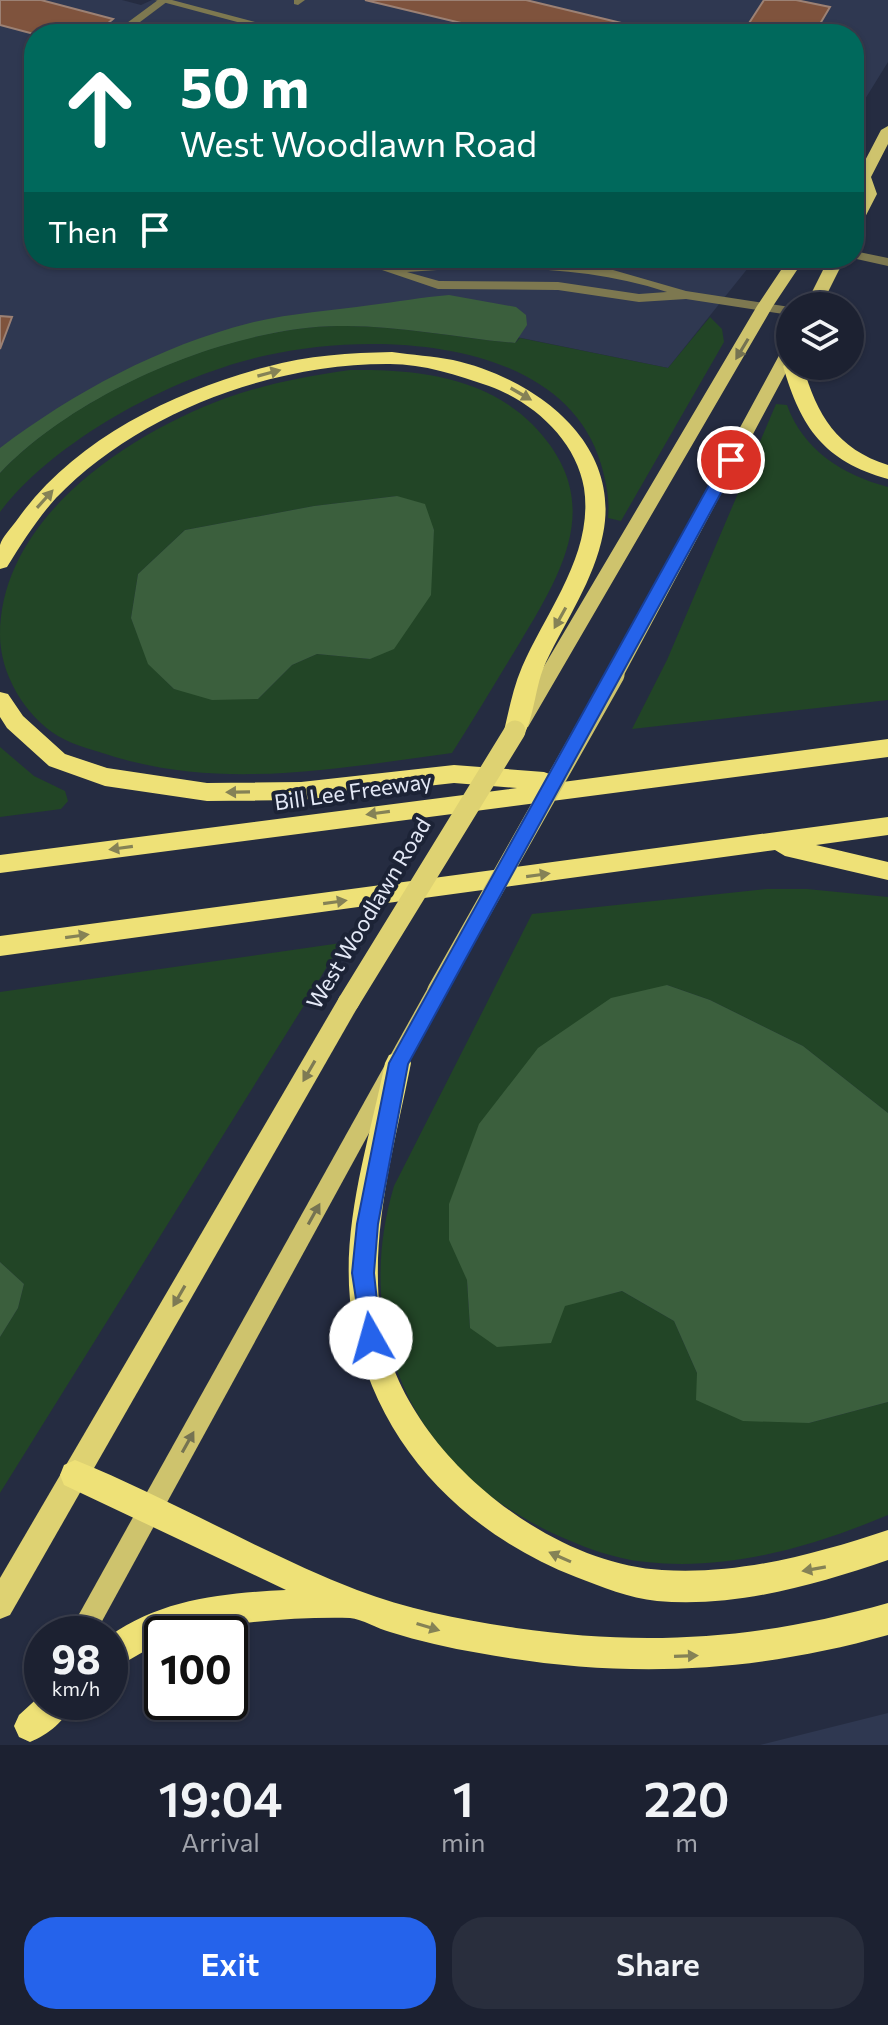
<!DOCTYPE html>
<html lang="en">
<head>
<meta charset="utf-8">
<style>
  body { margin:0; font-family:Commissioner,sans-serif; background:#292e3d; color:#f1f3f6; height:100vh; display:flex; flex-direction:column; font-size:30px; white-space:nowrap }
  * { box-sizing:border-box; margin:0 }
  p { font-size:26px; color:#a0a3ab }
  .icon { flex:none; width:44px; height:44px; fill:none; stroke:currentColor; stroke-width:2; stroke-linecap:round; stroke-linejoin:round }
  .map { position:relative; height:1745px; overflow:hidden }
  .panel { display:flex; flex-direction:column; background:#1c2131; flex:1 }
  .panel>* { flex:none }
  .guide { position:absolute; left:24px; top:24px; width:840px; height:244px; border-radius:32px; box-shadow:0 2px 6px #0004,0 0 0 2px #3a3e4d; background:#00695c; color:#fff; overflow:hidden }
  .tools { position:absolute; left:776px; top:292px; display:grid; gap:16px }
  .tools a { display:grid; place-items:center; width:88px; height:88px; border-radius:50%; background:#1c2131; box-shadow:0 2px 6px #0004,0 0 0 2px #3a3e4d; font-size:40px }
  .speed { position:absolute; left:24px; top:1616px; display:flex; gap:16px; font-size:40px; font-weight:700; text-align:center }
  .speed>* { display:grid; place-content:center; width:104px; height:104px; border-radius:50%; background:#1c2131; box-shadow:0 2px 6px #0004,0 0 0 2px #3a3e4d; line-height:1 }
  .speed small { font-size:20px; font-weight:400 }
  .speed .limit { border:4px solid #111; border-radius:12px; background:#fff; color:#111 }
  .pin { position:absolute; display:grid; place-items:center; width:68px; height:68px; color:#fff; margin:-34px; border:4px solid #fff; border-radius:50%; box-shadow:0 2px 8px #0007 }
  .me { position:absolute; width:88px; margin:-44px; rotate:353deg; stroke-linejoin:round; filter:drop-shadow(0 0 6px #0008) }
  .turn { display:flex; align-items:center; gap:28px; height:168px; padding:0 24px; font-size:36px }
  .turn .icon { width:104px; height:104px; stroke-width:2.5 }
  .turn b { display:block; font-size:56px; line-height:68px }
  .then { display:flex; align-items:center; height:76px; padding:0 24px; background:#0003; gap:16px; font-size:30px }
  .eta { display:flex; justify-content:space-evenly; align-items:center; height:136px; text-align:center }
  .eta b { font-size:48px; font-weight:600; line-height:56px }
  .button { display:flex; gap:16px; margin-top:auto; padding:16px 24px }
  .button a { flex:1; height:92px; border-radius:32px; background:#2563eb; color:#fff; font-size:32px; font-weight:600; line-height:92px; text-align:center }
  .button a+a { background:#292e3d; color:#f1f3f6 }
  .map>svg:first-child { display:block }
  .built { fill:#2f3851 }
  .green { fill:#224526; fill-rule:evenodd }
  .forest { fill:#3b5f3d }
  .building { fill:#7f533d; stroke:#9c8174; stroke-width:2 }
  .lines { fill:none; stroke-linecap:round; stroke-linejoin:round }
  .service { fill:#7d7850; fill-rule:evenodd }
  .minor { fill:#7d7850; fill-rule:evenodd }
  .primary { fill:#cec36d; fill-rule:evenodd }
  .trunk { fill:#ded272; fill-rule:evenodd }
  .motorway { fill:#eee177; fill-rule:evenodd }
  .primary-bridge { stroke:#cec36d; stroke-width:19 }
  .trunk-bridge { stroke:#ded272; stroke-width:21 }
  .oneway { fill:#757352 }
  .oneway2 { fill:#858256 }
  .oneway3 { fill:#7d7a54 }
  .route { fill:#2563eb; stroke:#184099; stroke-width:2 }
  .labels { text-anchor:middle; dominant-baseline:central; stroke-width:8; stroke-linejoin:round; paint-order:stroke }
  .street-label { font-size:22px; fill:#e3e8f6; stroke:#1c2336 }
</style>
</head>
<body>
<div class="map">
<svg width="888" height="1745" viewBox="0 0 888 1745">
  <rect width="100%" height="100%" fill="#252c41"/>
  <g class="built">
    <path d="M0,0H122L141,5L152,0H888V62L854,117V34H34V258H756L668,368L463,326L313,320L0,461Z"/>
    <path d="M888,1713V1745H760Z"/>
  </g>
  <g class="green">
    <path d="M710,317L722,329L724,342L621,521L608,518C610,499 606,482 601,464C564,337 374,331 268,355C178,374 56,438 0,512V473C76,392 228,327 339,326C399,325 456,338 515,343L520,338L668,368Z"/>
    <path d="M350,370C414,369 484,376 532,424C606,499 565,568 519,644C497,680 475,717 452,753C340,768 227,790 115,757C97,751 75,746 58,736C25,716 0,674 0,635C0,518 128,434 226,398C266,384 307,376 350,370ZM397,496L434,529L431,563L370,659L317,654L292,665L258,699L174,689L149,664L131,618L138,574L185,530L314,506Z"/>
    <path d="M776,404L787,405C803,450 843,475 888,487V700L632,729L667,660Z"/>
    <path d="M0,747L34,776L65,791L68,801L61,809L0,817Z"/>
    <path d="M767,889H807L888,897V1113L803,1046L710,1000L667,985L467,1280L470,1328L622,1291L674,1321L697,1373V1400L809,1423L888,1402V1515C812,1547 729,1571 646,1562C612,1559 578,1545 548,1531C413,1465 351,1330 394,1186L532,914Z"/>
    <path d="M341,943L303,1007L0,1493V1337L18,1308L24,1284L0,1262V992Z"/>
  </g>
  <g class="forest">
    <path d="M449,295L516,307L526,315L527,325L515,343C457,338 399,325 339,326C229,327 76,392 0,473V448C74,392 160,346 250,323C289,313 331,311 371,305C397,302 422,297 449,295Z"/>
    <path d="M397,496L425,504L434,530L431,595L394,649L370,659L317,654L292,665L258,699L212,700L174,689L148,664L131,618L138,574L185,530L314,506Z"/>
    <path d="M667,985L710,1000L803,1046L888,1113V1402L809,1423L743,1421L696,1400L697,1373L674,1321L622,1291L565,1306L551,1343L497,1347L470,1328L467,1280L449,1240V1204L479,1124L538,1048L611,998Z"/>
    <path d="M0,1262L24,1284L18,1308L0,1337Z"/>
  </g>
  <g class="building">
    <path d="M0,0H41L113,19L95,34H34L0,25Z"/>
    <path d="M365,0H526L667,34H507Z"/>
    <path d="M764,0H796L830,7L814,34H742Z"/>
    <path d="M159,23L203,34H147Z"/>
    <path d="M0,316L12,317L0,349Z"/>
  </g>
  <g class="lines">
    <g class="service">
      <path d="M158,0L168,1L124,34H112Z"/>
      <path d="M294,0H305L298,5L294,4Z"/>
      <path d="M34,99V107H26V103Z"/>
      <path d="M854,251L888,258V266L852,258H854Z"/>
      <path d="M504,260L577,265L613,270L686,291L790,307V315L686,299L639,302L558,290L438,289L382,270L388,266ZM467,268C535,267 602,271 667,292L639,294L558,282L439,281L407,272Z"/>
    </g>
    <path class="minor" d="M155,0H172L300,34H282Z"/>
    <g class="primary">
      <path d="M888,126V144L871,177L877,194L861,225L854,229V211L863,194L859,184L854,185V176L858,174L881,130Z"/>
      <path d="M789,258H805L773,306L528,727H514L512,722L514,717L757,306Z"/>
      <path d="M829,258H845L821,306H805Z"/>
      <path d="M790,345V365L624,675L622,680H608L606,675L782,350Z"/>
      <path d="M437,981L444,984L447,990L444,996L95,1634H68L430,984Z"/>
    </g>
    <path class="trunk" d="M348,993L356,996L360,1003L356,1010L10,1615L0,1619V1578L340,996Z"/>
    <g class="motorway">
      <path d="M392,352C412,355 433,356 453,360C533,378 622,441 603,534C594,580 566,620 546,662C535,685 535,715 523,737L515,739L507,737L504,731C509,710 513,688 522,667C547,610 594,553 584,488C576,440 533,402 489,386C457,375 424,364 390,364C272,363 138,413 56,498C37,519 22,543 7,567L0,569C0,562 0,552 0,545C2,537 12,527 17,520C73,440 174,391 266,367C308,355 350,353 392,352Z"/>
      <path d="M790,361V366H803C817,415 837,449 888,465V479C824,461 801,428 783,366Z"/>
      <path d="M0,692L8,694L23,716L65,754L107,768L207,783L301,782L454,765L544,772L552,775L555,783L888,739V757L0,873V855L517,788L454,783L301,800L207,801L105,786L49,766L7,728L0,717Z"/>
      <path d="M888,817V835L816,845L888,862V880L785,856L775,850L0,956V936Z"/>
      <path d="M398,1052L407,1055L411,1063C394,1149 369,1233 381,1321C398,1444 541,1563 662,1570C739,1575 816,1554 888,1530V1560C815,1585 735,1608 657,1601C629,1598 602,1587 576,1577C464,1533 378,1446 354,1326C336,1239 368,1147 385,1063L389,1055Z"/>
      <path d="M75,1460C171,1499 260,1552 357,1590C407,1609 462,1620 516,1628C646,1647 761,1639 888,1603V1635C749,1674 621,1679 479,1653C449,1648 419,1641 390,1632C378,1629 362,1619 350,1618C309,1617 263,1620 222,1626C202,1629 183,1634 162,1634V1641L110,1671V1636C161,1599 225,1593 286,1590L64,1485L60,1475L64,1465Z"/>
      <path d="M42,1694V1702H73C66,1720 48,1735 30,1742L19,1737L14,1726L19,1715Z"/>
    </g>
    <path class="primary-bridge" d="M437,990L615,675"/>
    <path class="trunk-bridge" d="M348,1003L515,731"/>
  </g>
  <defs><path id="oneway-solid" d="M-6-.8H1V-3.2L6.5 0L1 3.2V.8H-6Z" transform="scale(2)"/></defs>
  <g class="oneway">
    <use href="#oneway-solid" transform="translate(742 349) rotate(121)"/>
    <use href="#oneway-solid" transform="translate(314 1214) rotate(-61)"/>
    <use href="#oneway-solid" transform="translate(188 1442) rotate(-61)"/>
  </g>
  <g class="oneway2">
    <use href="#oneway-solid" transform="translate(269 373) rotate(-15)"/>
    <use href="#oneway-solid" transform="translate(521 394) rotate(30)"/>
    <use href="#oneway-solid" transform="translate(45 499) rotate(-48)"/>
    <use href="#oneway-solid" transform="translate(560 618) rotate(119)"/>
    <use href="#oneway-solid" transform="translate(238 792) rotate(179)"/>
    <use href="#oneway-solid" transform="translate(378 813) rotate(172)"/>
    <use href="#oneway-solid" transform="translate(121 848) rotate(172)"/>
    <use href="#oneway-solid" transform="translate(538 875) rotate(-8)"/>
    <use href="#oneway-solid" transform="translate(335 902) rotate(-8)"/>
    <use href="#oneway-solid" transform="translate(77 936) rotate(-8)"/>
    <use href="#oneway-solid" transform="translate(560 1557) rotate(-156)"/>
    <use href="#oneway-solid" transform="translate(814 1569) rotate(170)"/>
    <use href="#oneway-solid" transform="translate(428 1627) rotate(17)"/>
    <use href="#oneway-solid" transform="translate(686 1656) rotate(-2)"/>
  </g>
  <g class="oneway3">
    <use href="#oneway-solid" transform="translate(309 1071) rotate(120)"/>
    <use href="#oneway-solid" transform="translate(179 1296) rotate(120)"/>
  </g>
  <path class="route" d="M731,455L739,460L408,1064L378,1224L374,1273L381,1338L378,1345L371,1348L363,1345L352,1273L357,1224L389,1063L723,460Z"/>
  <g class="labels">
    <g class="street-label">
      <text transform="translate(353 791) rotate(-8)">Bill Lee Freeway</text>
      <text transform="translate(368 913) rotate(-59)">West Woodlawn Road</text>
    </g>
  </g>
</svg>
<div class="tools">
<a><svg class="icon" aria-label="layers" viewBox="0 0 24 24"><path d="M12 4l9 5-9 5-9-5zM3 14l9 5 9-5"/></svg></a>
</div>
<div class="speed"><div>98<small>km/h</small></div><div class="limit">100</div></div>
<div class="pin" style="left:731px;top:460px;background:#d93025"><svg class="icon" aria-label="arrive" viewBox="0 0 24 24"><path d="M6 21V4h12l-3 4 3 4H6"/></svg></div>
<svg class="me" style="left:371px;top:1338px" viewBox="-20 -20 40 40"><circle r="19" fill="#fff"/><path d="M0-13L10 11 0 6-10 11z" fill="#2563eb"/></svg>
<div class="guide">
<div class="turn"><svg class="icon" aria-label="ahead" viewBox="0 0 24 24"><path d="M12 20V5M6 11l6-6 6 6"/></svg><div><b>50 m</b>West Woodlawn Road</div></div>
<div class="then">Then<svg class="icon" aria-label="arrive" viewBox="0 0 24 24"><path d="M6 21V4h12l-3 4 3 4H6"/></svg></div>
</div>
</div>
<section class="panel">
<div class="eta">
<div><b>19:04</b><p>Arrival</p></div>
<div><b>1</b><p>min</p></div>
<div><b>220</b><p>m</p></div>
</div>
<div class="button"><a>Exit</a><a>Share</a></div>
</section>
</body>
</html>
